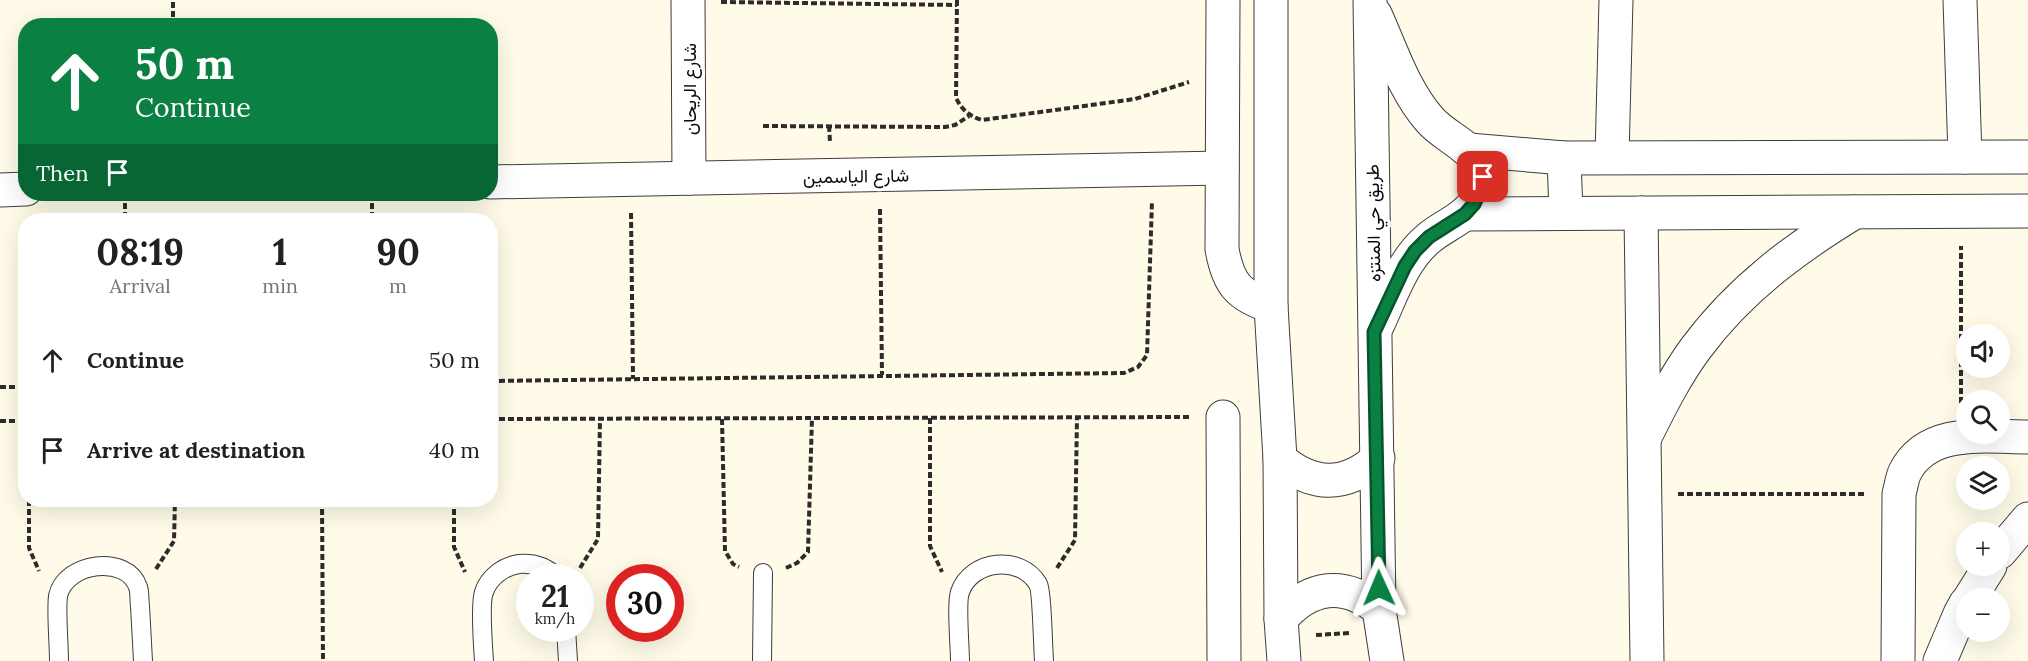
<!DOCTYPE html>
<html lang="en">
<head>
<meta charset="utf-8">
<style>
  body { margin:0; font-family:Lora,Vazirmatn,serif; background:#f6f6f6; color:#202124; height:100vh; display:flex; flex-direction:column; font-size:22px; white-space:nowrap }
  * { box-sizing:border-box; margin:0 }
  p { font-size:20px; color:#757577 }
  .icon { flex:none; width:33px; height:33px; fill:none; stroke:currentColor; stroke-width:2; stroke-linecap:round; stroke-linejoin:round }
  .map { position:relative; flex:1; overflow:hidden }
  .sheet { position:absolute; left:18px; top:213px; width:480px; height:294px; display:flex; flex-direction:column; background:#fff; border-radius:24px; box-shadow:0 6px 24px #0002 }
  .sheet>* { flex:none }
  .top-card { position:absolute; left:18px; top:18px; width:480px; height:183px; border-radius:24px; box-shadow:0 6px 24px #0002; background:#0b8043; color:#fff; overflow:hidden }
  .tools { position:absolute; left:1956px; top:324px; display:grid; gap:12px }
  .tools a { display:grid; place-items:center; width:54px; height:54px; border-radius:50%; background:#fff; box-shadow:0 6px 24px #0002; font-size:30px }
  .speed { position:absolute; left:516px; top:564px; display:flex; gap:12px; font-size:30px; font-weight:700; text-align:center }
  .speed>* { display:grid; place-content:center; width:78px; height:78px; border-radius:50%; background:#fff; box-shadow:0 6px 24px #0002; line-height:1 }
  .speed small { font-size:15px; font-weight:400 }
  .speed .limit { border:9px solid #d22; background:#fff; color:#111 }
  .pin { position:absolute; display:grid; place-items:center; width:51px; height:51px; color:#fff; margin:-26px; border-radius:12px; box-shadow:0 3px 9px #0006 }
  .me { position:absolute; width:66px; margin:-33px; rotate:359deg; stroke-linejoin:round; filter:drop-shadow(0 0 4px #0008) }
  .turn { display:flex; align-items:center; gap:21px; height:126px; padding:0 18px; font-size:27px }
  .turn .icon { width:78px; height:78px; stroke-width:2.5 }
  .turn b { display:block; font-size:42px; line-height:51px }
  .then { display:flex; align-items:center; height:57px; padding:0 18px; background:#0003; gap:12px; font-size:22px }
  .eta { display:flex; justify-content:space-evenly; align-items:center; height:102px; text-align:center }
  .eta b { font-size:36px; font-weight:700; line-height:42px }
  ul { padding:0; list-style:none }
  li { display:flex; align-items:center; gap:18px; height:90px; padding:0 18px }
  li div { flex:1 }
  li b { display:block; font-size:22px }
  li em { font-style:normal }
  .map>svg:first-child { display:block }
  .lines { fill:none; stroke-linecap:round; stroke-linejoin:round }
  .service-casing { stroke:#3d3d3d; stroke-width:20 }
  .minor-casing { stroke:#3d3d3d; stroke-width:35 }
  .path { stroke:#2c2c2c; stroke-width:4; stroke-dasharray:6 3; stroke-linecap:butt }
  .service { stroke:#fff; stroke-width:18 }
  .minor { stroke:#fff; stroke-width:33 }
  .route-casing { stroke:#07532c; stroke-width:15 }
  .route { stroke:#0b8043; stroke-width:10 }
  .labels { text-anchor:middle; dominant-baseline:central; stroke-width:6; stroke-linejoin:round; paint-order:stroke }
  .street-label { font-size:18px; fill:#0a0a0a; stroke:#fff }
</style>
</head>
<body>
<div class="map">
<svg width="2028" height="661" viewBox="0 0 2028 661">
  <rect width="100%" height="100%" fill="#fffbe8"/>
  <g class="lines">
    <g class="service-casing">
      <g id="service">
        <path d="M566,628L568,661"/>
        <path d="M59,661C59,644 56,612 58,596C65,562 127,554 138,587C140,592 139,600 140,606C141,624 142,643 143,661"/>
        <path d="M484,661C483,647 480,602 484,592C489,577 504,566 519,564C533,563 547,567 557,578"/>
        <path d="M762,661L763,573"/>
        <path d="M960,661C960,647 956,603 960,592C971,560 1020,554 1038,584C1042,591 1043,648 1044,661"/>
      </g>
    </g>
    <g class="minor-casing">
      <g id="minor">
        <path d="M688,0L689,178"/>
        <path d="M1223,0L1222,249C1228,283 1238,296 1271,306"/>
        <path d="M1271,0V306L1280,459L1281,619L1284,661"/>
        <path d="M1370,0L1379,609L1387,661"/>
        <path d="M1960,0L1965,157"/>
        <path d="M1375,14C1391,49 1404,91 1430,120C1444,136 1467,144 1478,162C1486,175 1482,194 1473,205C1462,220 1443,226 1429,238C1403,259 1392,294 1378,324"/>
        <path d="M1469,150L1564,158L2028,157"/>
        <path d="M1612,157L1616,0"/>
        <path d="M1564,158L1566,213"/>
        <path d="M490,182L1222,168"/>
        <path d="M0,190L26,189"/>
        <path d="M1641,213L1647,661"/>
        <path d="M1465,214L2028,211"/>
        <path d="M1223,417L1224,661"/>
        <path d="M1646,435C1661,405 1676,375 1696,348C1739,290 1794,249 1855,212"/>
        <path d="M1280,459C1312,487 1346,488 1378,458"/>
        <path d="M2000,552L2028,519"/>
        <path d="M1970,598L1990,566"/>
        <path d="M1281,619C1310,585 1344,581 1379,609"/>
        <path d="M1898,661L1899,494C1901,487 1902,478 1905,472C1928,427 1986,437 2028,437"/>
        <path d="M1940,661L1960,614L1966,603"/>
      </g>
    </g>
    <g class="path">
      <path d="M957,0L956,98C962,110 969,116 982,120L1135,99L1189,82"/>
      <path d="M721,2L957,5"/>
      <path d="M173,26V0"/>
      <path d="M763,126L945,127L955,125L969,116"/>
      <path d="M829,126L830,142"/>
      <path d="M125,194V220"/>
      <path d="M372,194V220"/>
      <path d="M880,209L882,375"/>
      <path d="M631,213L633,379"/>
      <path d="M490,381L1124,373L1138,367L1147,355L1152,201"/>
      <path d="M0,387H26"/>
      <path d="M1961,403V246"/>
      <path d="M930,418V546L942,572"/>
      <path d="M490,419L1189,417"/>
      <path d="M722,419L725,551L733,564L739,567"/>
      <path d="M0,421H26"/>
      <path d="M1678,494H1866"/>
      <path d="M29,500V548L39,571"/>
      <path d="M322,500L323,661"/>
      <path d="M454,500V547L465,572"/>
      <path d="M580,568L598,539L600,419"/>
      <path d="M786,568L797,563L808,552L812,418"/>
      <path d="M1057,568L1075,540L1077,417"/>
      <path d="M156,569L174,541L175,500"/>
      <path d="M1316,635L1350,633"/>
    </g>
    <use href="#service" class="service"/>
    <use href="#minor" class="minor"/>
  </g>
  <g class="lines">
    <g class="route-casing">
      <path id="route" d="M1379,588L1374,332L1405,266L1415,251L1429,237L1465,214L1474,204L1480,191L1483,177"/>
    </g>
    <use href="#route" class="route"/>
  </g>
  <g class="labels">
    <g class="street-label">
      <text transform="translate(689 89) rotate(-90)">شارع الريحان</text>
      <text transform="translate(856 176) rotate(-1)">شارع الياسمين</text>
      <text transform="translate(1373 223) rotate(-91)">طريق حي المنتزه</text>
    </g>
  </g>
</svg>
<div class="tools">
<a><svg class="icon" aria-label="sound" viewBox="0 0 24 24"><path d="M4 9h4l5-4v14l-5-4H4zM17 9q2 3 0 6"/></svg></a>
<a><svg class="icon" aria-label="search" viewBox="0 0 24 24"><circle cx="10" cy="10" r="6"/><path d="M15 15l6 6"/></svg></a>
<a><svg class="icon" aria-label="layers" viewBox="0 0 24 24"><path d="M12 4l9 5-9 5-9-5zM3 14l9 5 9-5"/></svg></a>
<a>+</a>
<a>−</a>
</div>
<div class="speed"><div>21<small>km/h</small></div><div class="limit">30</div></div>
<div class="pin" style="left:1483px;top:177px;background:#d93025"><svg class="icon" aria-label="arrive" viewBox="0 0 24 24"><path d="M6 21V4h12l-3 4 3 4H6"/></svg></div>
<svg class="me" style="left:1379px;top:588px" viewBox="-20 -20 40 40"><path d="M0-17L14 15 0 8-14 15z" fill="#0b8043" stroke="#fff" stroke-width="4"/></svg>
<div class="top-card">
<div class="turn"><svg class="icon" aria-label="ahead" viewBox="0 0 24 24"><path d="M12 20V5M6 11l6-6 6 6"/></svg><div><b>50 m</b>Continue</div></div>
<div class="then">Then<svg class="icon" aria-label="arrive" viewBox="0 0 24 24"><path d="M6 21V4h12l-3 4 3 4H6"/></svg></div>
</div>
<section class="sheet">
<div class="eta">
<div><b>08:19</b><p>Arrival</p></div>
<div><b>1</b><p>min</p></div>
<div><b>90</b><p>m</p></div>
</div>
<ul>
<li><svg class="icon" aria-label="ahead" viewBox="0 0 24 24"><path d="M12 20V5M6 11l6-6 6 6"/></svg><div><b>Continue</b></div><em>50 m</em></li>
<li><svg class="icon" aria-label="arrive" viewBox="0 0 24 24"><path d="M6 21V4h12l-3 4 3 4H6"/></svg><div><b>Arrive at destination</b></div><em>40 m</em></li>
</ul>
</section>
</div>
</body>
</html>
